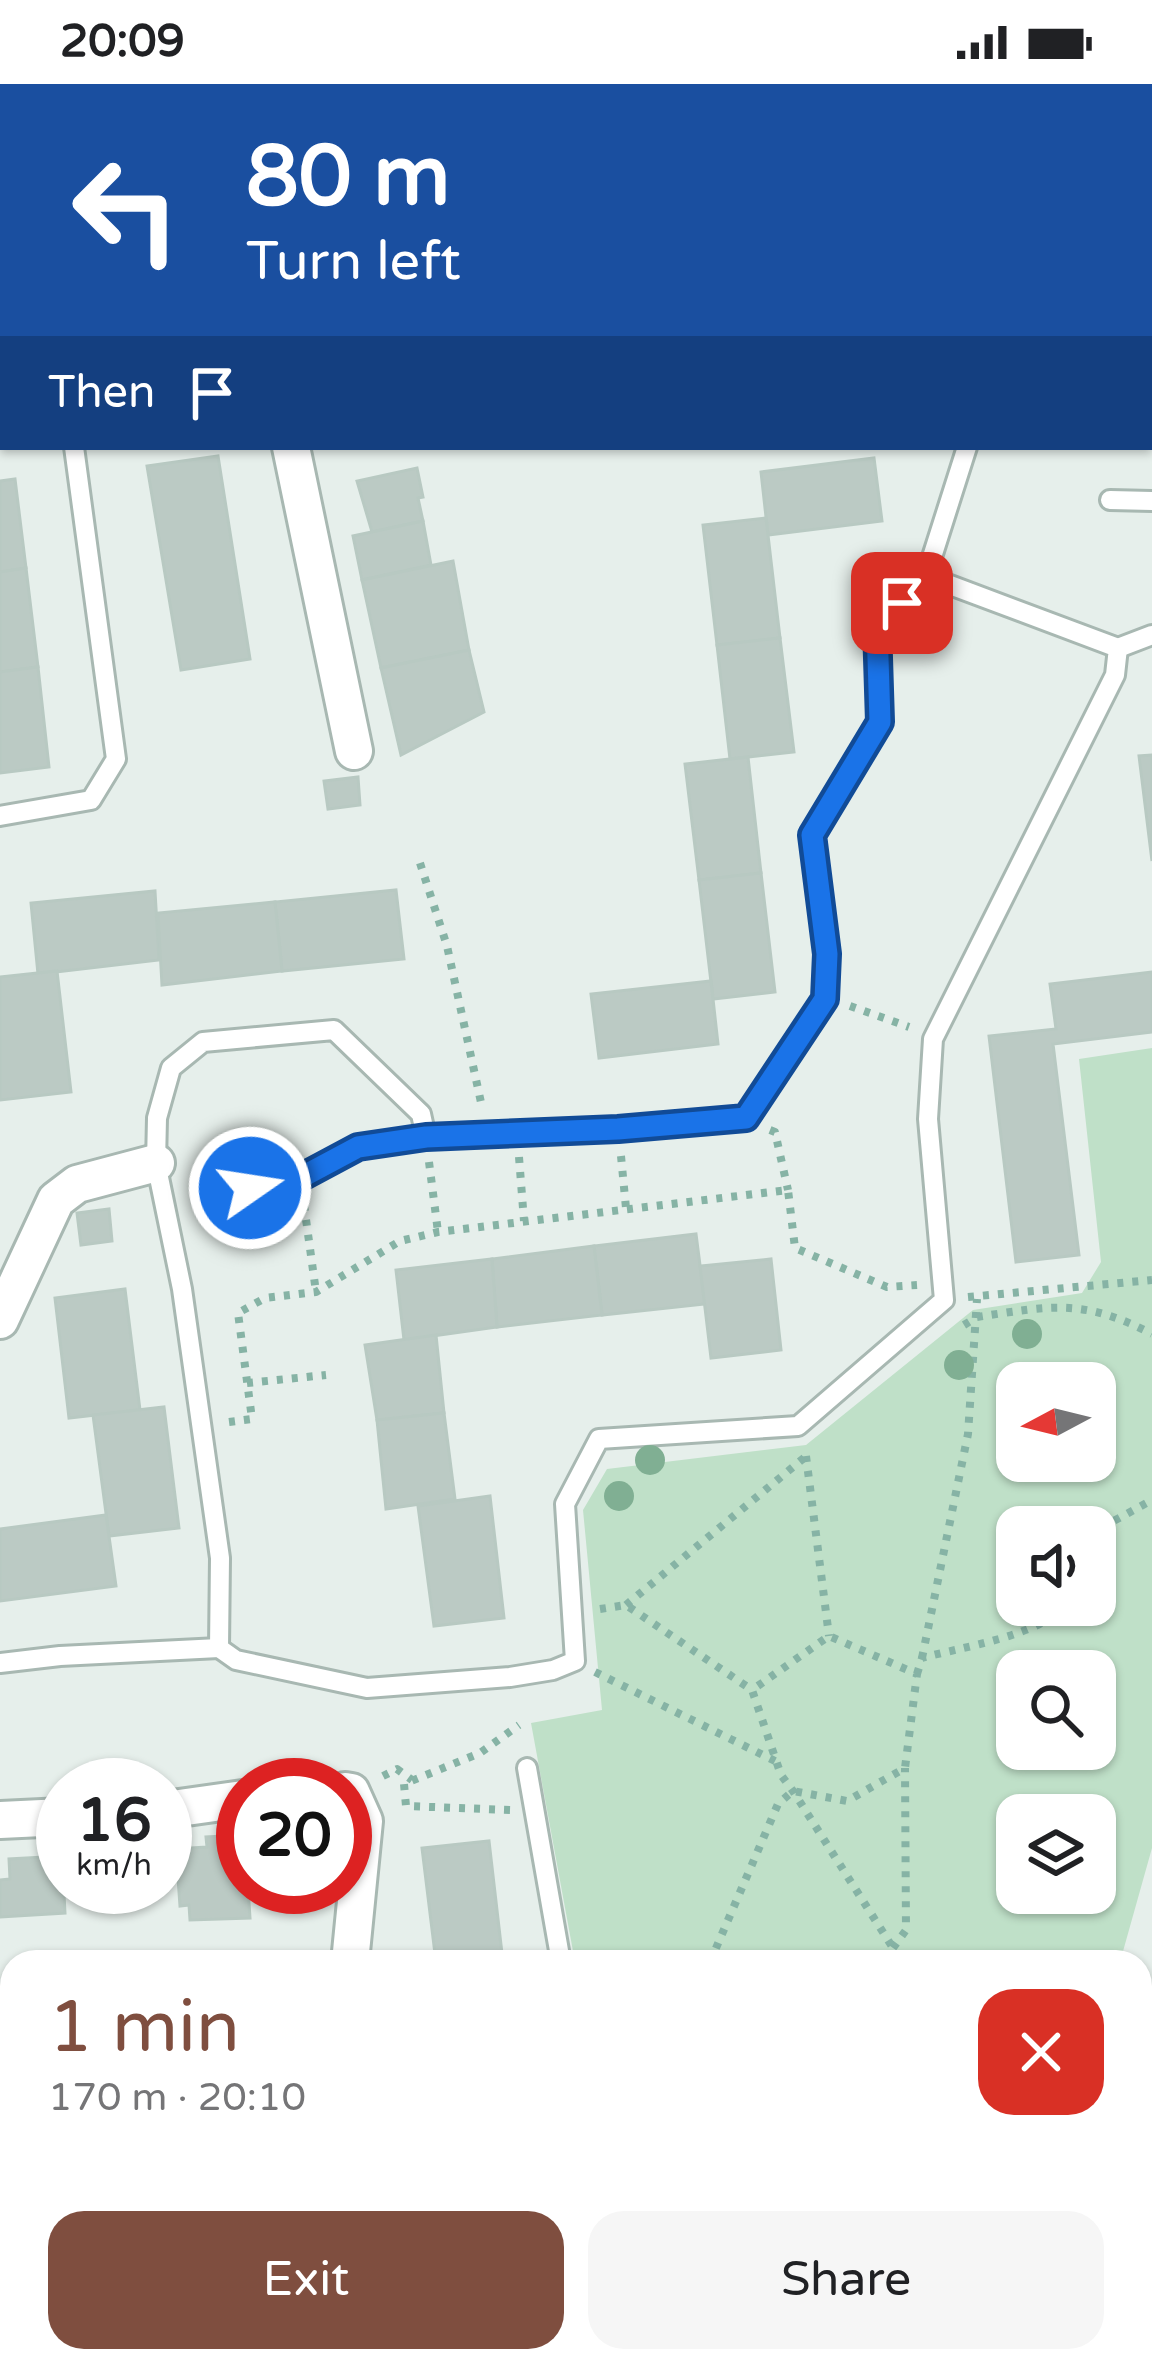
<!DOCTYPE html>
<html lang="en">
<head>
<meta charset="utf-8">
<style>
  body { margin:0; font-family:"Varela Round",sans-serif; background:#f6f6f6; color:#202124; height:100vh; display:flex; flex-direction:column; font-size:45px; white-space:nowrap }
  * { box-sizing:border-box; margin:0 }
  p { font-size:39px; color:#757577 }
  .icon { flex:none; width:66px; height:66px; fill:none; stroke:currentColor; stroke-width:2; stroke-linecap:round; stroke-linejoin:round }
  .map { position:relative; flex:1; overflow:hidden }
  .details { position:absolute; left:0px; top:1866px; width:1152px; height:423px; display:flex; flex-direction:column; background:#fff; border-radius:36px 36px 0 0; box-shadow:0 3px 9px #0004 }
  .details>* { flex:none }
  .guide { position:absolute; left:0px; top:0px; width:1152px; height:366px; box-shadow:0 3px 9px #0004; background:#1a4fa0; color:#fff; overflow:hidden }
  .needle { width:78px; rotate:263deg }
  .controls { position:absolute; left:996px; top:1278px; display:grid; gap:24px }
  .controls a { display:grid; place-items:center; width:120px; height:120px; border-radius:24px; background:#fff; box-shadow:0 3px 9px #0004; font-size:60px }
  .speed { position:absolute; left:36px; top:1674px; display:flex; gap:24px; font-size:60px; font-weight:700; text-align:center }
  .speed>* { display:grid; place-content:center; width:156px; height:156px; border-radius:50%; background:#fff; box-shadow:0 3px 9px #0004; line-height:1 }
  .speed small { font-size:30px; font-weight:400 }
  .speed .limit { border:18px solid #d22; background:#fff; color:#111 }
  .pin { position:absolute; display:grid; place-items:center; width:102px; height:102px; color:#fff; margin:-51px; border-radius:24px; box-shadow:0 6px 18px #0006 }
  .me { position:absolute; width:132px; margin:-66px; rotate:77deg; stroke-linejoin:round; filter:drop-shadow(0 0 9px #0008) }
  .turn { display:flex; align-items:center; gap:42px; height:252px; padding:0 48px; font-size:54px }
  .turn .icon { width:156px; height:156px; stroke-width:2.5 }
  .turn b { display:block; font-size:84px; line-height:102px }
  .then { display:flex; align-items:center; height:114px; padding:0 48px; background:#0003; gap:24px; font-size:45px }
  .round { display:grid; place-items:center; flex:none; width:126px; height:126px; border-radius:36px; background:#f6f6f6 }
  .head { display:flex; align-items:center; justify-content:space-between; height:204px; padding:0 48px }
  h1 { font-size:72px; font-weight:600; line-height:90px; color:#7f4e3f }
  .button { display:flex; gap:24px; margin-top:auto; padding:24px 48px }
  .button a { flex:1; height:138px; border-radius:36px; background:#7f4e3f; color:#fff; font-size:48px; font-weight:600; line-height:138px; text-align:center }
  .button a+a { background:#f6f6f6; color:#202124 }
  .status { display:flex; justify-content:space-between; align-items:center; height:84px; padding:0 60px; background:#fff; direction:ltr }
  .status svg { height:33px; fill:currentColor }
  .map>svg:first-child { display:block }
  .green { fill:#bfe0c8; fill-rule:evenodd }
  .building { fill:#bbcac4; stroke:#b8c9c2; stroke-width:3 }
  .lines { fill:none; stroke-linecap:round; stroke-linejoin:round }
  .lane-casing { stroke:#a8b8b2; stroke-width:24 }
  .street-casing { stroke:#a8b8b2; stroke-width:42 }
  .secondary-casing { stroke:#a4bbb3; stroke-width:42 }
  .path { stroke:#86b3a5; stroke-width:8; stroke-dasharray:6 9; stroke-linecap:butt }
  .lane { stroke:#fff; stroke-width:18 }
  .street { stroke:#fff; stroke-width:36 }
  .secondary { stroke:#fff; stroke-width:36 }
  .tram { stroke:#5f7d75; stroke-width:3 }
  .tree { fill:#80af93 }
  .route-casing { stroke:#114b97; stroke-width:30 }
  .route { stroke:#1a73e8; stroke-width:21 }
</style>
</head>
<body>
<div class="status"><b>20:09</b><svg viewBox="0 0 49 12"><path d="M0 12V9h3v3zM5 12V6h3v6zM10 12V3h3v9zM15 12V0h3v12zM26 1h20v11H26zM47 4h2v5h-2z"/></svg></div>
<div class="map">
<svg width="1152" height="2287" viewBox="0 0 1152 2287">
  <rect width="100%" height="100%" fill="#e6efeb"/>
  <path class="green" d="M1152,964V1764L1120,1878H575L531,1639L602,1626L583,1426L607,1385L806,1361L973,1226L1082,1209L1101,1178L1079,975ZM1017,1299H1095V1377H1017ZM1017,1443H1095V1521H1017ZM1017,1587H1095V1665H1017ZM1017,1731H1095V1809H1017Z"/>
  <g class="building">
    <path d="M218,372L250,575L181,586L147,382Z"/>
    <path d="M874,374L882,437L768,451L761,388Z"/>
    <path d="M417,384L423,413L418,414L423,437L372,448L357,397Z"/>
    <path d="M15,395L26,484L0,488V397Z"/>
    <path d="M766,434L780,554L717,561L703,441Z"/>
    <path d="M423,437L431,481L362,496L353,452Z"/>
    <path d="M453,477L469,566L381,584L362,496Z"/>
    <path d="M26,484L38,583L0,588V488Z"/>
    <path d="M780,554L794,668L730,675L717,561Z"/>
    <path d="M469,566L484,628L401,671L381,584Z"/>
    <path d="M38,583L49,683L0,689V588Z"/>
    <path d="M1152,671V777L1139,672Z"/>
    <path d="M748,673L761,789L699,796L685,680Z"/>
    <path d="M358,693L360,721L328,725L324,697Z"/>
    <path d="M761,789L775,908L713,915L699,796Z"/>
    <path d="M396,806L404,875L282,887L275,818Z"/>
    <path d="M155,807L159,876L38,890L31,819Z"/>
    <path d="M275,818L282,887L162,901L158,829Z"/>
    <path d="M57,887L71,1008L0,1016V893Z"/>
    <path d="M1152,888V948L1053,960L1079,1171L1016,1178L989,952L1056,945L1050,900Z"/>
    <path d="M711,897L718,960L599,974L591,910Z"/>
    <path d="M109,1125L112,1157L81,1161L77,1129Z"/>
    <path d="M696,1150L705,1220L602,1231L594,1162Z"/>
    <path d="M594,1162L602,1231L497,1243L492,1175Z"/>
    <path d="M492,1175L497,1243L404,1256L396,1186Z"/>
    <path d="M771,1175L781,1266L711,1274L700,1182Z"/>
    <path d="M125,1205L140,1326L69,1334L55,1214Z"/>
    <path d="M436,1251L444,1329L377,1336L365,1261Z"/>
    <path d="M164,1323L179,1444L109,1452L93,1331Z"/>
    <path d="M444,1329L455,1415L386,1425L377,1336Z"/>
    <path d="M490,1412L504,1534L434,1542L418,1422Z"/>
    <path d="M106,1431L116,1502L0,1517V1445Z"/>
    <path d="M243,1751V1803H248L250,1834L190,1836L189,1821L180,1822L176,1765L207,1763L206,1753Z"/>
    <path d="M489,1757L503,1878H436L422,1764Z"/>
    <path d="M62,1772L65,1829L0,1833V1796L10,1795L9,1775Z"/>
    <rect x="0" y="2093" width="12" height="63"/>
    <path d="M174,2278V2287H116V2282Z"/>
  </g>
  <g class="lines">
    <g class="lane-casing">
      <g id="lane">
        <path d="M358,0L363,3"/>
        <path d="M285,3L286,0"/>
        <path d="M0,351H3"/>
        <path d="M1110,416L1152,417"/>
        <path d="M926,492L1118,564L1115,591L933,955L928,1035L944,1216L798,1342L599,1355L565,1420L575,1577L553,1586L510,1593L367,1604L236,1576L219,1564L220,1474L182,1205L156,1079L157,1034L171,984L203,958L334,946L421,1030L426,1053L618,1045L746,1034L825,915L828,870L811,751L880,638L877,542L926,492L967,363"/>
        <path d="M1118,564L1152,551"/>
        <path d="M0,732L91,716L116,675L74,363"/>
        <path d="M250,1104L300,1094L358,1063L426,1053"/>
        <path d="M0,1579L60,1572L219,1564"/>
        <path d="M527,1684L561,1878"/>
        <path d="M370,2277L381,2287"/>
        <path d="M554,2277L558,2287"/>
        <path d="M1036,2279L1113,2287"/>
      </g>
    </g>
    <g class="street-casing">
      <g id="street">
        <path d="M291,363L354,667"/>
        <path d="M0,1236L56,1116L77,1100L156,1079"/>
        <path d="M345,1707L351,1708L364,1737L350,1878"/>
        <path d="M165,1726L243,1715"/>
        <path d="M0,1736L63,1733"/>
        <path d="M1140,1979L1152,1942"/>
        <path d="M0,2228L12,2227"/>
        <path d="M1002,2277L1036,2279"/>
        <path d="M744,2287L960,2277"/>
      </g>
    </g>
    <g class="secondary-casing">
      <g id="secondary">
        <path d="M1149,43L1152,44"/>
        <path d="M0,75L3,74"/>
        <path d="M1149,139L1152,140"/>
        <path d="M0,186L3,185"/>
      </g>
    </g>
    <g class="path">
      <path d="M96,3L127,0"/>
      <path d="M0,10H3"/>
      <path d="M420,779L447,862L482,1023"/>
      <path d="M850,922L909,943"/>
      <path d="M770,1046L775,1048L788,1106"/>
      <path d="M621,1072L626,1124"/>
      <path d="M519,1073L524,1137"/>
      <path d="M429,1078L438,1148"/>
      <path d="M304,1121L316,1208"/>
      <path d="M968,1213L1152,1196"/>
      <path d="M964,1241L977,1233C1051,1222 1083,1214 1152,1250"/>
      <path d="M247,1299L326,1291"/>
      <path d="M229,1338L252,1335L238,1229L265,1214L316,1208L400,1157L438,1148L788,1106L795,1164L887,1203L917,1201"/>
      <path d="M806,1372L829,1552"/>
      <path d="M1095,1459L1110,1439L1152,1416"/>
      <path d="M626,1521L810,1369"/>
      <path d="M600,1525L626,1521L752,1606"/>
      <path d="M922,1574L968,1350L977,1215"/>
      <path d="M595,1588L775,1677"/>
      <path d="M917,1590L922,1574C957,1564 1045,1551 1063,1521"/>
      <path d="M383,1692L397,1685L412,1696"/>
      <path d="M510,1726L406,1722L404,1700L480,1669L519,1641"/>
      <path d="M893,1864L906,1846L905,1684"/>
      <path d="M710,1878L778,1720L793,1707L847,1717L905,1684L917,1590L829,1552L752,1606L781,1691L793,1707L893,1864L900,1878"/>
    </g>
    <use href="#lane" class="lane"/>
    <use href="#street" class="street"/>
    <use href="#secondary" class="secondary"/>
    <g class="tram">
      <path d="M1149,86H1152"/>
      <path d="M1149,107H1152"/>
      <path d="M0,125L3,124"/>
      <path d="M0,147H3"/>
    </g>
  </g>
  <g class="tree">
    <circle cx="1027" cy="1250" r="15"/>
    <circle cx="959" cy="1281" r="15"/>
    <circle cx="650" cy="1376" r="15"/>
    <circle cx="619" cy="1412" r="15"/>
  </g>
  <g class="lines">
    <g class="route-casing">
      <path id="route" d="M250,1104L300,1094L358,1063L426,1053L618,1045L746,1034L825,915L827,870L812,751L880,638L877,542L902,519"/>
    </g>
    <use href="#route" class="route"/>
  </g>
</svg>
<div class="controls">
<a><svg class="needle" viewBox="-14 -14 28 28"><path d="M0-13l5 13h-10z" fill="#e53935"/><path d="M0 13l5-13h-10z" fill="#757577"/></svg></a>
<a><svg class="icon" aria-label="sound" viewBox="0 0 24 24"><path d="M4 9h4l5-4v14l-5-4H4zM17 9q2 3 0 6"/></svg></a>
<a><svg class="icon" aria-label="search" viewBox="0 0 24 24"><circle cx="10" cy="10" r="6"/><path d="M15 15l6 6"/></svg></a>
<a><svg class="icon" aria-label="layers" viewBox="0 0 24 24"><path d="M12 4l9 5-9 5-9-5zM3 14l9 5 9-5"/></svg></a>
</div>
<div class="speed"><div>16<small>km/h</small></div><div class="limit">20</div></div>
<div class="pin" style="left:902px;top:519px;background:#d93025"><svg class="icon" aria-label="arrive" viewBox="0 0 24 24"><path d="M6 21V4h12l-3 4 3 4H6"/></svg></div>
<svg class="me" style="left:250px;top:1104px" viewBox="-20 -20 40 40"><circle r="17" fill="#1a73e8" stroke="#fff" stroke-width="3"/><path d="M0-11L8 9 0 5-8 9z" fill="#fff"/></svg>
<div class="guide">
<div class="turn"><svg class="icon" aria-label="left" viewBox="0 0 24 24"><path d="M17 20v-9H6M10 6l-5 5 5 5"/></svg><div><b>80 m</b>Turn left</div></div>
<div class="then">Then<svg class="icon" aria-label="arrive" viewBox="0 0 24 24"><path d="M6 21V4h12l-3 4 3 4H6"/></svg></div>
</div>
<section class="details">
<div class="head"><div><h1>1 min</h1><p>170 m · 20:10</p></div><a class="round" style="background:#d93025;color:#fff"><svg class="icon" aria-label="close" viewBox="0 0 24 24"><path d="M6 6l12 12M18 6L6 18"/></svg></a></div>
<div class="button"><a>Exit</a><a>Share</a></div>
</section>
</div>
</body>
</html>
